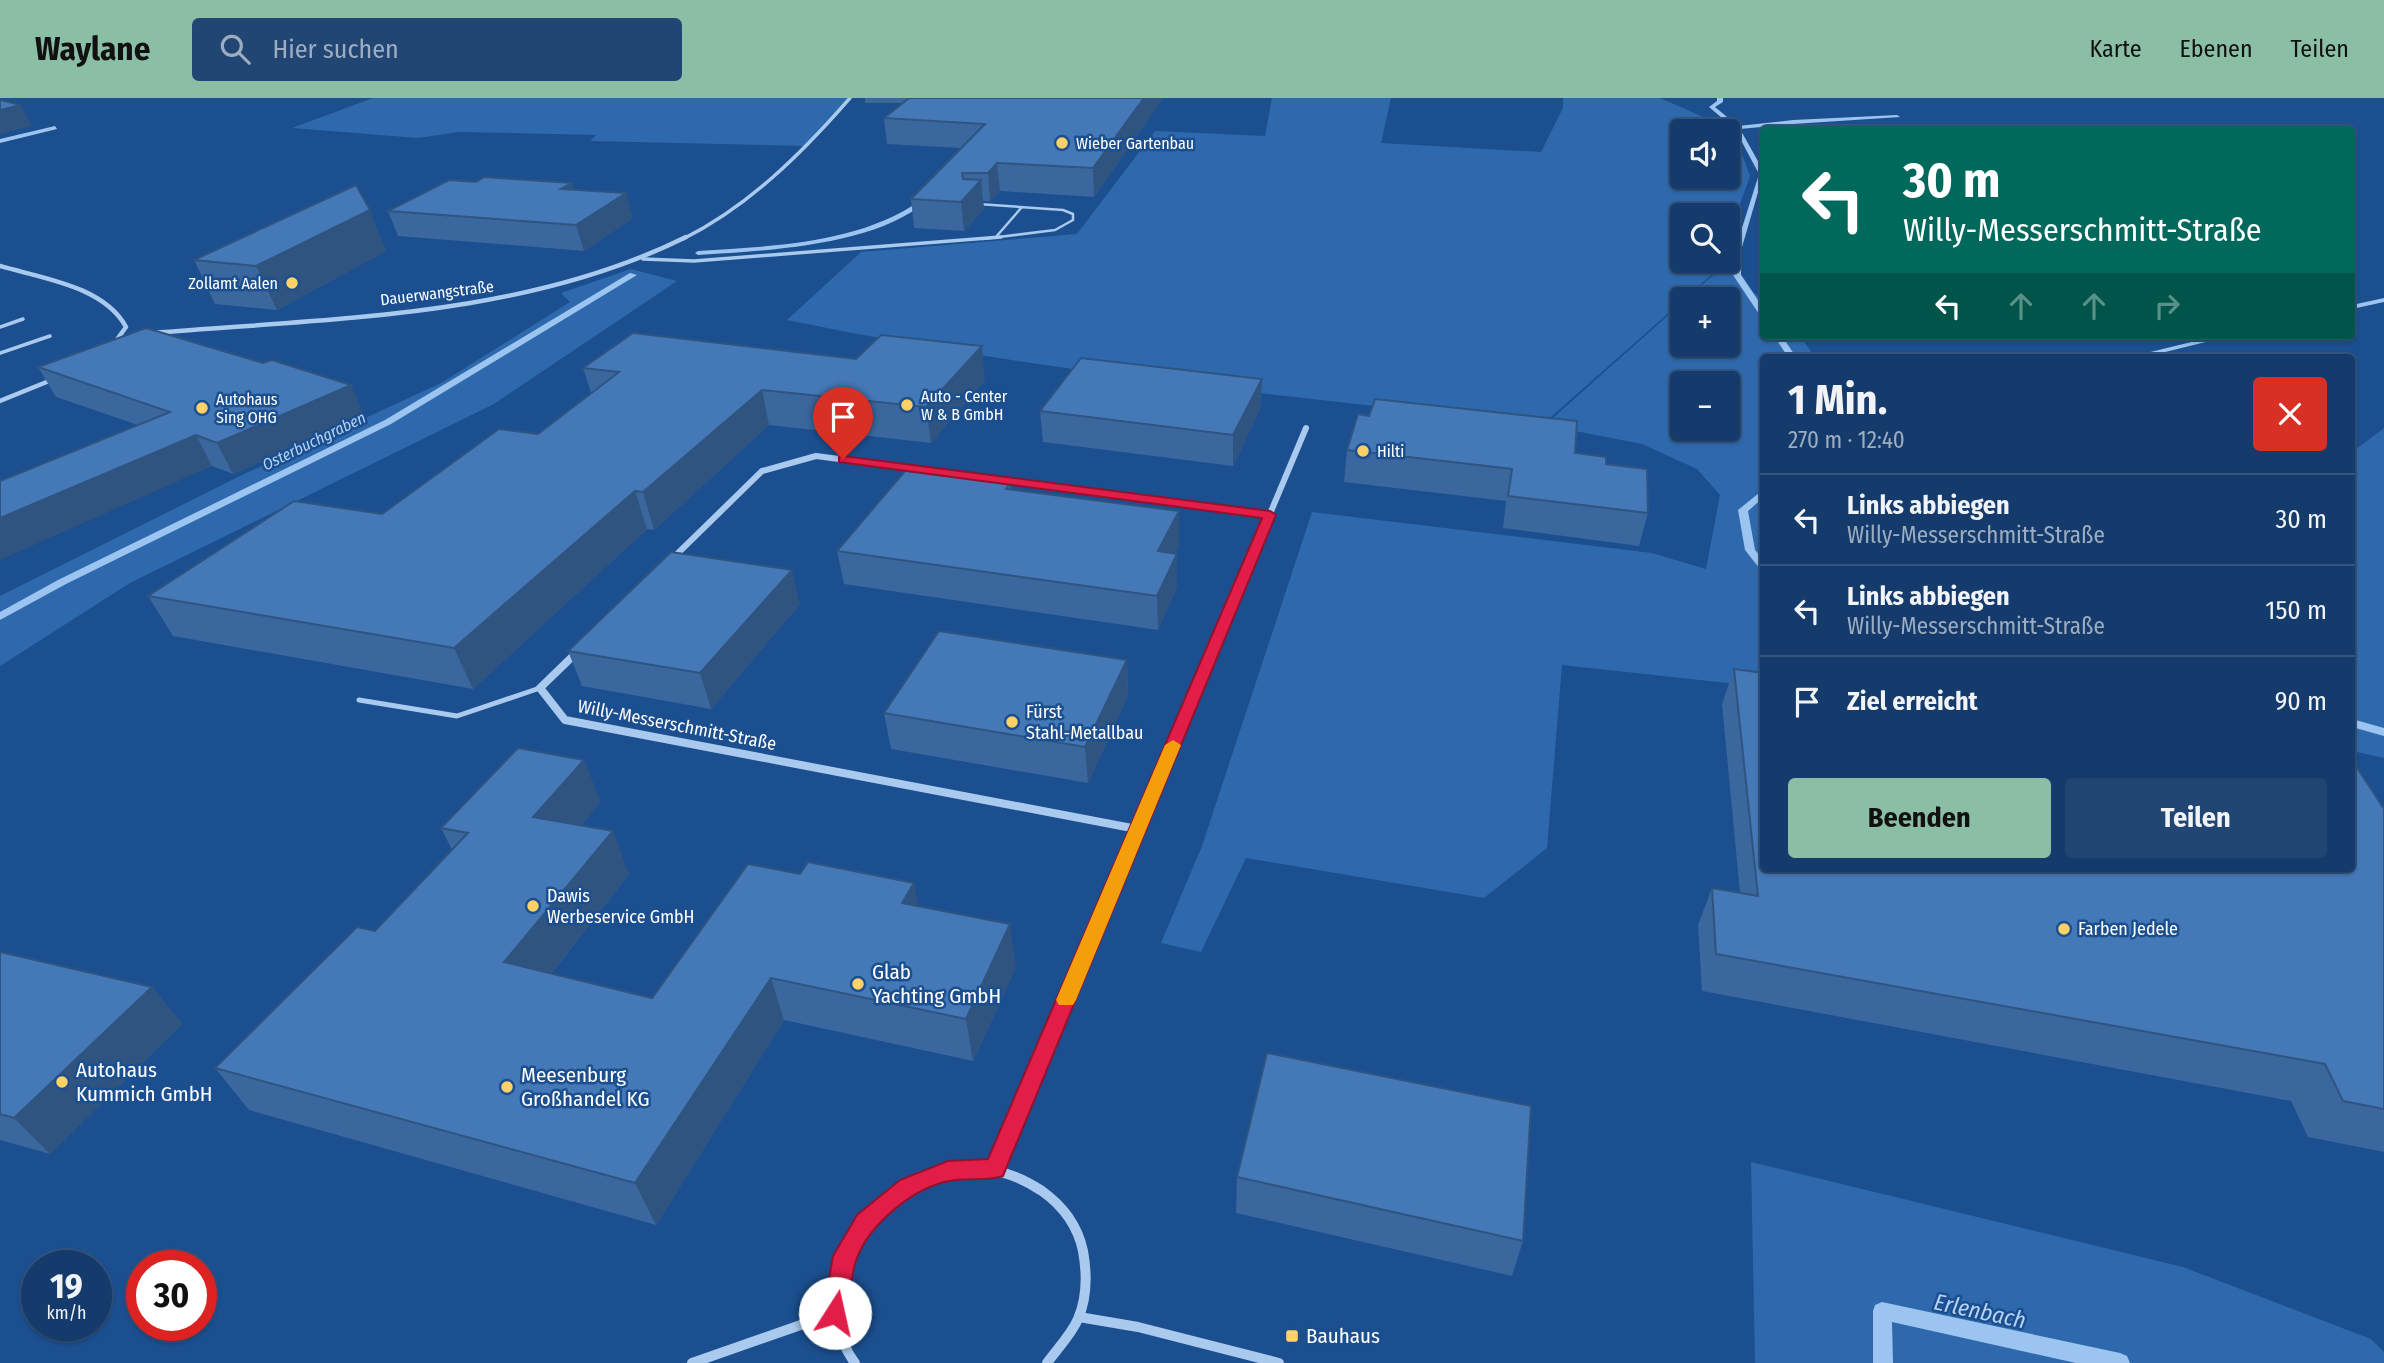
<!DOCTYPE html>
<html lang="de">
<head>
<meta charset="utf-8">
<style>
  body { margin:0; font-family:"Fira Sans Condensed",sans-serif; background:#214673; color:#f1f3f6; height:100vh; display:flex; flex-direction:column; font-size:26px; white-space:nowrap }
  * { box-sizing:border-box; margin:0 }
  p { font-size:23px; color:#9dadc1 }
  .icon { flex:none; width:38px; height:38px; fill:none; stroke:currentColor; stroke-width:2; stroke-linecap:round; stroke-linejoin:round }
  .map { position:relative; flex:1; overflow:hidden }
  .sheet { position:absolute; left:1760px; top:256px; width:595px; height:518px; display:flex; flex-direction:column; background:#143b6b; border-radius:7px; box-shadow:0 2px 5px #0004,0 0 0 2px #33557e }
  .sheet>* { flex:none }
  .guide { position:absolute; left:1760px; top:28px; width:595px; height:214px; border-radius:7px; box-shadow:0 2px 5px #0004,0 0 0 2px #33557e; background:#00695c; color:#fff; overflow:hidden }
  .buttons { position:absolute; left:1670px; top:21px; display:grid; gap:14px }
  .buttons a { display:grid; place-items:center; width:70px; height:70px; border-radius:7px; background:#143b6b; box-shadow:0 2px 5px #0004,0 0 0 2px #33557e; font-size:35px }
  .speed { position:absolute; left:21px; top:1152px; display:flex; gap:14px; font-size:35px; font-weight:700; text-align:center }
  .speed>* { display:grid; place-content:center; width:91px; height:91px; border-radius:50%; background:#143b6b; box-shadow:0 2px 5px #0004,0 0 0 2px #33557e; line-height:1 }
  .speed small { font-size:18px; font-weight:400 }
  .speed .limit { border:10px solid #d22; background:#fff; color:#111 }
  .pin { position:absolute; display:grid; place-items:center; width:60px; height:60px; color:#fff; margin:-72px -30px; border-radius:50% 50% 50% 0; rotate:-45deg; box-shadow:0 0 7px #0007 }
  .pin .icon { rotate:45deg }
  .me { position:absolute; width:77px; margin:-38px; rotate:10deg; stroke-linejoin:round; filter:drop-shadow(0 0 5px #0008) }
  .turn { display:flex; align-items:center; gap:24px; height:147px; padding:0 28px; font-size:32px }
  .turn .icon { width:91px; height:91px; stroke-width:2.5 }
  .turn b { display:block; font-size:49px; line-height:60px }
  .lanes { display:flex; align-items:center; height:66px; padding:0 28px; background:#0003; justify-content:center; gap:35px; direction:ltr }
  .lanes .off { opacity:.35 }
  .round { display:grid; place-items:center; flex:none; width:74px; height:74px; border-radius:7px; background:#214673 }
  .overview { display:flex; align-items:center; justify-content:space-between; height:119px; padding:0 28px }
  h1 { font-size:42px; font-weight:700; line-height:52px }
  .primary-button { display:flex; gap:14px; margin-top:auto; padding:14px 28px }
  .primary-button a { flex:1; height:80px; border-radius:7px; background:#8abfa5; color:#111; font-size:28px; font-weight:700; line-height:80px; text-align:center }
  .primary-button a+a { background:#214673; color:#f1f3f6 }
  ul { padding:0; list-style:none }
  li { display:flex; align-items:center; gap:21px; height:91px; padding:0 28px; border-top:2px solid #33557e }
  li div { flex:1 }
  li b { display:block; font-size:26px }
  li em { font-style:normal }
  header { display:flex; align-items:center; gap:42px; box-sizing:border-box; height:98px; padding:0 35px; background:#8abfa5; color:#111 }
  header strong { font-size:33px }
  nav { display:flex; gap:38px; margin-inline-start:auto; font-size:24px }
  .search { width:490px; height:63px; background:#214673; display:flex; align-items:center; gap:18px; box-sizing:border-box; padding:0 24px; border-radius:7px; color:#9dadc1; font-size:26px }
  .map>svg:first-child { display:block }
  .green { fill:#2e69ad; fill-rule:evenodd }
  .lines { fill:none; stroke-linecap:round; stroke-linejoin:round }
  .stream { fill:#9cc4f0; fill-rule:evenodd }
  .service-far2 { stroke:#a9c9ee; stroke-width:2.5 }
  .service-far1 { stroke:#a9c9ee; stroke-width:3.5 }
  .service { stroke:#a9c9ee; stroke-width:5 }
  .minor-far4 { stroke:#a9c9ee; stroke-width:3.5 }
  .minor-far3 { stroke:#a9c9ee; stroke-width:4.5 }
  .minor-far2 { stroke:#a9c9ee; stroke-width:6 }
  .minor-far1 { stroke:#a9c9ee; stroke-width:8 }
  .minor { stroke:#a9c9ee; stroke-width:10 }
  .wall { fill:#3a679d }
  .shaded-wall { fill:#305480 }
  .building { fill:#4478b7; stroke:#305480; stroke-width:2 }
  .route { fill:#e11d48; stroke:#92132f; stroke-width:2 }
  .slow { fill:#f59e0b }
  .poi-dot { fill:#ffd166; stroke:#1b4f8f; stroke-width:2.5 }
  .labels { text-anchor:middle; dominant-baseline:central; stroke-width:5; stroke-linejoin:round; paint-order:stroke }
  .far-poi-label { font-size:16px; fill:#fff; stroke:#1b4f8f; text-anchor:start }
  .far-street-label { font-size:16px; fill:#fff; stroke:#1b4f8f }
  .far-water-label { font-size:16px; font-style:italic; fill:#b5d3f5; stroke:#1b4f8f }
  .poi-label { font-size:18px; fill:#fff; stroke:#1b4f8f; text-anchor:start }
  .street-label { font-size:18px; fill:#fff; stroke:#1b4f8f }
  .near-poi-label { font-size:21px; fill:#fff; stroke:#1b4f8f; text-anchor:start }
  .near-water-label { font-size:23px; font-style:italic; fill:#b5d3f5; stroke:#1b4f8f }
</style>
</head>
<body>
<header>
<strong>Waylane</strong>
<div class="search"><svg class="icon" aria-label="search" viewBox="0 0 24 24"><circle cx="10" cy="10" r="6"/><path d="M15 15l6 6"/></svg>Hier suchen</div>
<nav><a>Karte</a><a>Ebenen</a><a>Teilen</a></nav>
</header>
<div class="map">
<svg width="2384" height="1265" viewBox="0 0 2384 1265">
  <rect width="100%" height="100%" fill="#1b4f8f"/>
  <g class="green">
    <path d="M373,0H850L806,48L590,43L596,37L459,34L418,40L292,30Z"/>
    <path d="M1272,0H1391L1381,45L1541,54L1563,10V0H1660L1733,32L1750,78L1727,142V117H1682V163H1720L1716,173L1543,326C1290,299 1037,274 787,222L861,154L1077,136L1155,33L1265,38ZM1682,33H1727V79H1682Z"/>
    <path d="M631,171L677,183L494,306L130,485L0,568V498L242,377L441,285L570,204L561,195Z"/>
    <path d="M1718,173L1741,176L1753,194L1764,202V238H1800L1815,259H1764V589L1562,567L1547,750L1484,800L1246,760L1201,854L1161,845L1202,748L1312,414L1652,455L1706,471L1720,397L1697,371L1642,346L1545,327L1682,205V247H1727V201H1686ZM1682,285H1727V331H1682Z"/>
    <path d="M2384,330V660L2352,653V354Z"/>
    <path d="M1751,1064L2183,1169L2371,1241L2384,1254V1265H1755Z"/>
  </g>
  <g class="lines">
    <g class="stream">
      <path d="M1717,0H1723V4L1715,9L1738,28L1793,22L1897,17L1900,19L1793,26L1740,31L1764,74L1742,149L1741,177L1764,211V219H1761L1733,177L1736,149L1759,76L1735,31L1709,9L1717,3Z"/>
      <path d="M55,28L57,31L0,45V41Z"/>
      <path d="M921,102L926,103C876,148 763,153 698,157L695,155L698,153C772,148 859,146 921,102Z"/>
      <path d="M630,175L637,177L391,326L66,486L0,522V514L58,482L385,322Z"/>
      <path d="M2384,200V204L2352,211V207Z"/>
      <path d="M1774,238H1782L1796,259H1788Z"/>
      <path d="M2216,238H2230L2145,259H2130Z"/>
      <path d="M1764,391V399L1748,413L1755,452L1764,462V472L1760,471L1745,452L1738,412Z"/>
      <path d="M2352,621L2384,630V638L2352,629Z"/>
      <path d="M1882,1204L2120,1255L2127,1258L2130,1265H2076L1892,1224L1893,1265H1873V1213L1875,1207Z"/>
    </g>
    <g class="service-far2">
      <path d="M978,106L1063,112L1073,116V122L1055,132L983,141"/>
      <path d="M995,140L1022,109"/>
    </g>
    <g class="service-far1">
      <path d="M643,161L694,163L1001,139"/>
      <path d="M0,229L23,221"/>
      <path d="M0,255L50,238"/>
    </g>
    <path class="service" d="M359,602L457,618L540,590"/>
    <path class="minor-far4" d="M683,141C749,108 802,55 850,0"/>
    <g class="minor-far3">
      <path d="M0,168C41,180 104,188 126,229L113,247"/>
      <path d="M153,235C331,220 523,220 686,139"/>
      <path d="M0,303L54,281"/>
    </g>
    <g class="minor-far2">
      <path d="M674,459L762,373L816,358L1270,417"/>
      <path d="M571,559L577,554"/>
      <path d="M1210,559L1306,330"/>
    </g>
    <g class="minor-far1">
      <path d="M573,558L540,590L565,622L1137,731"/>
      <path d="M1080,867L1210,558"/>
    </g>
    <g class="minor">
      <path d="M995,1070L1081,865"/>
      <path d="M1079,1219L1138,1229L1279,1265"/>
      <path d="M692,1265L835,1215"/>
      <path d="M855,1265C836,1240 836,1214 840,1184C850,1125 923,1063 983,1071C1006,1073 1024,1081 1042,1093C1063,1108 1078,1129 1083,1153C1087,1175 1087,1200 1078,1221C1071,1237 1057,1251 1047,1265"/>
    </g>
  </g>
  <g class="wall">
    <path d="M865,0H1163L1094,99L1000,93L990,103H983L984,111L964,133L914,130L911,101L960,50L887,46L884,20L902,5H865Z"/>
    <path d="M476,84L572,85L573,92L633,120L584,153L398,138L388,113Z"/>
    <path d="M386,153L277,212L215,206L194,162Z"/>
    <path d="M38,269L364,317L233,376L212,368L138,327L56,299Z"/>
    <path d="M583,270L985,282L931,345L769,327L654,432L647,431L473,591L173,538L148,498L382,416L538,336L591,295Z"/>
    <path d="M1262,281L1260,311L1233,368L1043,344L1040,313Z"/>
    <path d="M1347,352L1575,355L1606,366L1648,415L1639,448L1503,430L1506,403L1344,384Z"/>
    <path d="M1010,385L1011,392L1179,446L1174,456L1177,489L1158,532L844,486L837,453Z"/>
    <path d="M800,506L711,611L582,588L568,553Z"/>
    <path d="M1127,562L1128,597L1088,685L891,651L884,615Z"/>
    <path d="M1734,571L2384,711V1054L2308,1039L2291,1003L1702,893L1698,827L1712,790L1740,795L1722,606Z"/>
    <path d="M601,704L581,727L629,776L551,876L652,900L918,808L1016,869L973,963L784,922L656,1127L249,1012L215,970L375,833L452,752L441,730Z"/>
    <path d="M0,854L152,889L182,926L50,1056L0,1042Z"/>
    <path d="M1237,1079L1523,1143L1512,1178L1236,1115Z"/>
  </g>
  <g class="shaded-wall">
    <path d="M1144,0H1163L1094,99L1093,70Z"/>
    <path d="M21,7L32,28L0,36V12Z"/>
    <path d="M997,65L1000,93L990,103L988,75Z"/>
    <path d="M981,82L984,111L964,133L961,104Z"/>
    <path d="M572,85L579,110L561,91Z"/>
    <path d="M626,95L633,120L584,153L576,127Z"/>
    <path d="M370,112L386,153L277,212L256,168Z"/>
    <path d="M982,248L985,282L931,345L926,309Z"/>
    <path d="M1262,281L1260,311L1233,368V337Z"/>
    <path d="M351,287L364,317L233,376L217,345Z"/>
    <path d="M762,292L769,327L654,432L643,394Z"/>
    <path d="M196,337L212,368L0,462V420Z"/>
    <path d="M635,393L647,431L473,591L454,550Z"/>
    <path d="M1179,413V446L1159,487L1158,453Z"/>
    <path d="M1177,456V489L1158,532L1157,498Z"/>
    <path d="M792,472L800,506L711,611L700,575Z"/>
    <path d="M1127,562L1128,597L1088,685L1085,649Z"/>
    <path d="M584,662L601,704L552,761L533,719Z"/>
    <path d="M613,733L629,776L526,907L504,864Z"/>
    <path d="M914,785L922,828L902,805Z"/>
    <path d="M1010,826L1016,869L973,963L966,921Z"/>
    <path d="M771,880L784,922L656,1127L635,1085Z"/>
    <path d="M152,889L182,926L50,1056L14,1020Z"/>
  </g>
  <g class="building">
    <path d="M909,0H1144L1093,70L997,65L988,75H962L963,81L981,82L961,104L911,101L985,26L884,20Z"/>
    <path d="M0,2L21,7L0,12Z"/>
    <path d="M484,79L572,85L561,91L626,95L576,127L388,113L449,82L476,84Z"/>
    <path d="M356,87L370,112L256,168L194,162Z"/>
    <path d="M146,230L263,265L272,262L351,287L217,345L196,337L0,420V383L170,314L38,269Z"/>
    <path d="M633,235L856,261L881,237L982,248L926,309L762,292L643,394L635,393L454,550L148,498L294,403L382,416L499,331L538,336L619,274L583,270Z"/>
    <path d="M1081,260L1262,281L1233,337L1040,313Z"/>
    <path d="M1375,301L1577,323L1575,355L1606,359V366L1647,371L1648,415L1508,398L1512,371L1347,352L1358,316L1369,318Z"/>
    <path d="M906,372L1010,385L1006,391L1179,413L1158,453L1177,456L1157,498L837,453Z"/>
    <path d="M671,454L792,472L700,575L568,553Z"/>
    <path d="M939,533L1127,562L1085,649L884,615Z"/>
    <path d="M1734,571L1764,575V770H2352V662L2384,711V1011L2343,1003L2325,966L1716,856L1712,790L1758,798Z"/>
    <path d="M518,650L584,662L533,719L613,733L504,864L652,900L748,766L800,776L808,764L914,785L902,805L1010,826L966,921L771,880L635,1085L215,970L357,829L375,833L468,735L441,730Z"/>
    <path d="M0,854L152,889L14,1020L0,1016Z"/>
    <path d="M1267,955L1531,1008L1523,1143L1237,1079Z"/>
  </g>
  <path class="route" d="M843,358L1270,413L1276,417L1003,1078C985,1084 967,1079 949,1083C913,1090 870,1126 857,1160C849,1180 852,1204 844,1224L835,1227L827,1224L823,1215L833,1158L857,1117L900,1082L948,1063L988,1061L1262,420L839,364V359Z"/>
  <path class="slow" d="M1173,642L1181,647L1076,902L1073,907H1059L1056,902L1165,647Z"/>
  <g class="poi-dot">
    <circle cx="1062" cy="45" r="7"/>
    <circle cx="292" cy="185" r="7"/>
    <circle cx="907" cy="307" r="7"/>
    <circle cx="202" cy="310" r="7"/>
    <circle cx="1363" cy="353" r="7"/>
    <circle cx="1012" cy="624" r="7"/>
    <circle cx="533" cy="808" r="7"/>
    <circle cx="2064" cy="831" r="7"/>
    <circle cx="858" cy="886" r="7"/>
    <circle cx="62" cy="984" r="7"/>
    <circle cx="507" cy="989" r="7"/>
    <rect x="1285" y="1231" width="14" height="14" rx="3.5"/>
  </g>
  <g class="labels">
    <g class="far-poi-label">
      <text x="1076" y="45">Wieber Gartenbau</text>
      <text x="278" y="185" text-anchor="end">Zollamt Aalen</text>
      <text x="921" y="298">Auto - Center<tspan x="921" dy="18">W &amp; B GmbH</tspan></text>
      <text x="216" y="301">Autohaus<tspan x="216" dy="18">Sing OHG</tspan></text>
      <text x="1377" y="353">Hilti</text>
    </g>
    <g class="far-street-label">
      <text transform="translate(437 195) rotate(-7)">Dauerwangstraße</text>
    </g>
    <g class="far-water-label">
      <text transform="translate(314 343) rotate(-26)">Osterbuchgraben</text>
    </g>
    <g class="poi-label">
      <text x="1026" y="614">Fürst<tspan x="1026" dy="21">Stahl-Metallbau</tspan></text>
      <text x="547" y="798">Dawis<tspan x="547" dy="21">Werbeservice GmbH</tspan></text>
      <text x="2078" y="831">Farben Jedele</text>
    </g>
    <g class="street-label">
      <text transform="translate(677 627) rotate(11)">Willy-Messerschmitt-Straße</text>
    </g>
    <g class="near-poi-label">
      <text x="872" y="874">Glab<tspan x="872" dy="24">Yachting GmbH</tspan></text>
      <text x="76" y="972">Autohaus<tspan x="76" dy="24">Kummich GmbH</tspan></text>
      <text x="521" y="977">Meesenburg<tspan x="521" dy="24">Großhandel KG</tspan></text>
      <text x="1306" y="1238">Bauhaus</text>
    </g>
    <g class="near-water-label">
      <text transform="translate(1980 1213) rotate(12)">Erlenbach</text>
    </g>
  </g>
</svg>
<div class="buttons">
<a><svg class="icon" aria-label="sound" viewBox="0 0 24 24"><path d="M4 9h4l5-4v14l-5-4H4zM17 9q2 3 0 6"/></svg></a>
<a><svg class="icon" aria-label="search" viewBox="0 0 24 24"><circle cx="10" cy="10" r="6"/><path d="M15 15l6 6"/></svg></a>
<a>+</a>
<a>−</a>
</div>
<div class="speed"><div>19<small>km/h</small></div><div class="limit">30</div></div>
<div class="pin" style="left:843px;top:361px;background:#d93025"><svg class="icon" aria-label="arrive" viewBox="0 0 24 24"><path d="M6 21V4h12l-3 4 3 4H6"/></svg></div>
<svg class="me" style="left:835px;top:1215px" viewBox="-20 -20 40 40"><circle r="19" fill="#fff"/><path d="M0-13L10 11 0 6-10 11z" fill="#e11d48"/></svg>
<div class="guide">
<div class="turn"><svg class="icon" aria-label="left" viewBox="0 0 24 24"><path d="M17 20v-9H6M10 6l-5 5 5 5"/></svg><div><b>30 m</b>Willy-Messerschmitt-Straße</div></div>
<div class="lanes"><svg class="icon" aria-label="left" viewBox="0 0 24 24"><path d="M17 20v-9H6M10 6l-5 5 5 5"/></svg><svg class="icon off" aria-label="ahead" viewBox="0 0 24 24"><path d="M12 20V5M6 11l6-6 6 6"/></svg><svg class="icon off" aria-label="ahead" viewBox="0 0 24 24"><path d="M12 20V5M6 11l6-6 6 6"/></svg><svg class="icon off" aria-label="right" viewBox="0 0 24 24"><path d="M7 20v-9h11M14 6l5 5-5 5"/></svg></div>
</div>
<section class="sheet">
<div class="overview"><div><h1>1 Min.</h1><p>270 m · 12:40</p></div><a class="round" style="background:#d93025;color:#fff"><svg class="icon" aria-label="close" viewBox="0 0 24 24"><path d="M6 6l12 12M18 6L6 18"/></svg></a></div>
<ul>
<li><svg class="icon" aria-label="left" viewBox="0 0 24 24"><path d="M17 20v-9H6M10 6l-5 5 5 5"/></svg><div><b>Links abbiegen</b><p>Willy-Messerschmitt-Straße</p></div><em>30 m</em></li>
<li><svg class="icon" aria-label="left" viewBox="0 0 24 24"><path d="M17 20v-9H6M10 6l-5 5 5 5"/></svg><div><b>Links abbiegen</b><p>Willy-Messerschmitt-Straße</p></div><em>150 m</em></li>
<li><svg class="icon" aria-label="arrive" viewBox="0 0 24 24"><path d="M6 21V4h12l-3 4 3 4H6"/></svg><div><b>Ziel erreicht</b></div><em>90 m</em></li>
</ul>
<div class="primary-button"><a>Beenden</a><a>Teilen</a></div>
</section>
</div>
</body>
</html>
